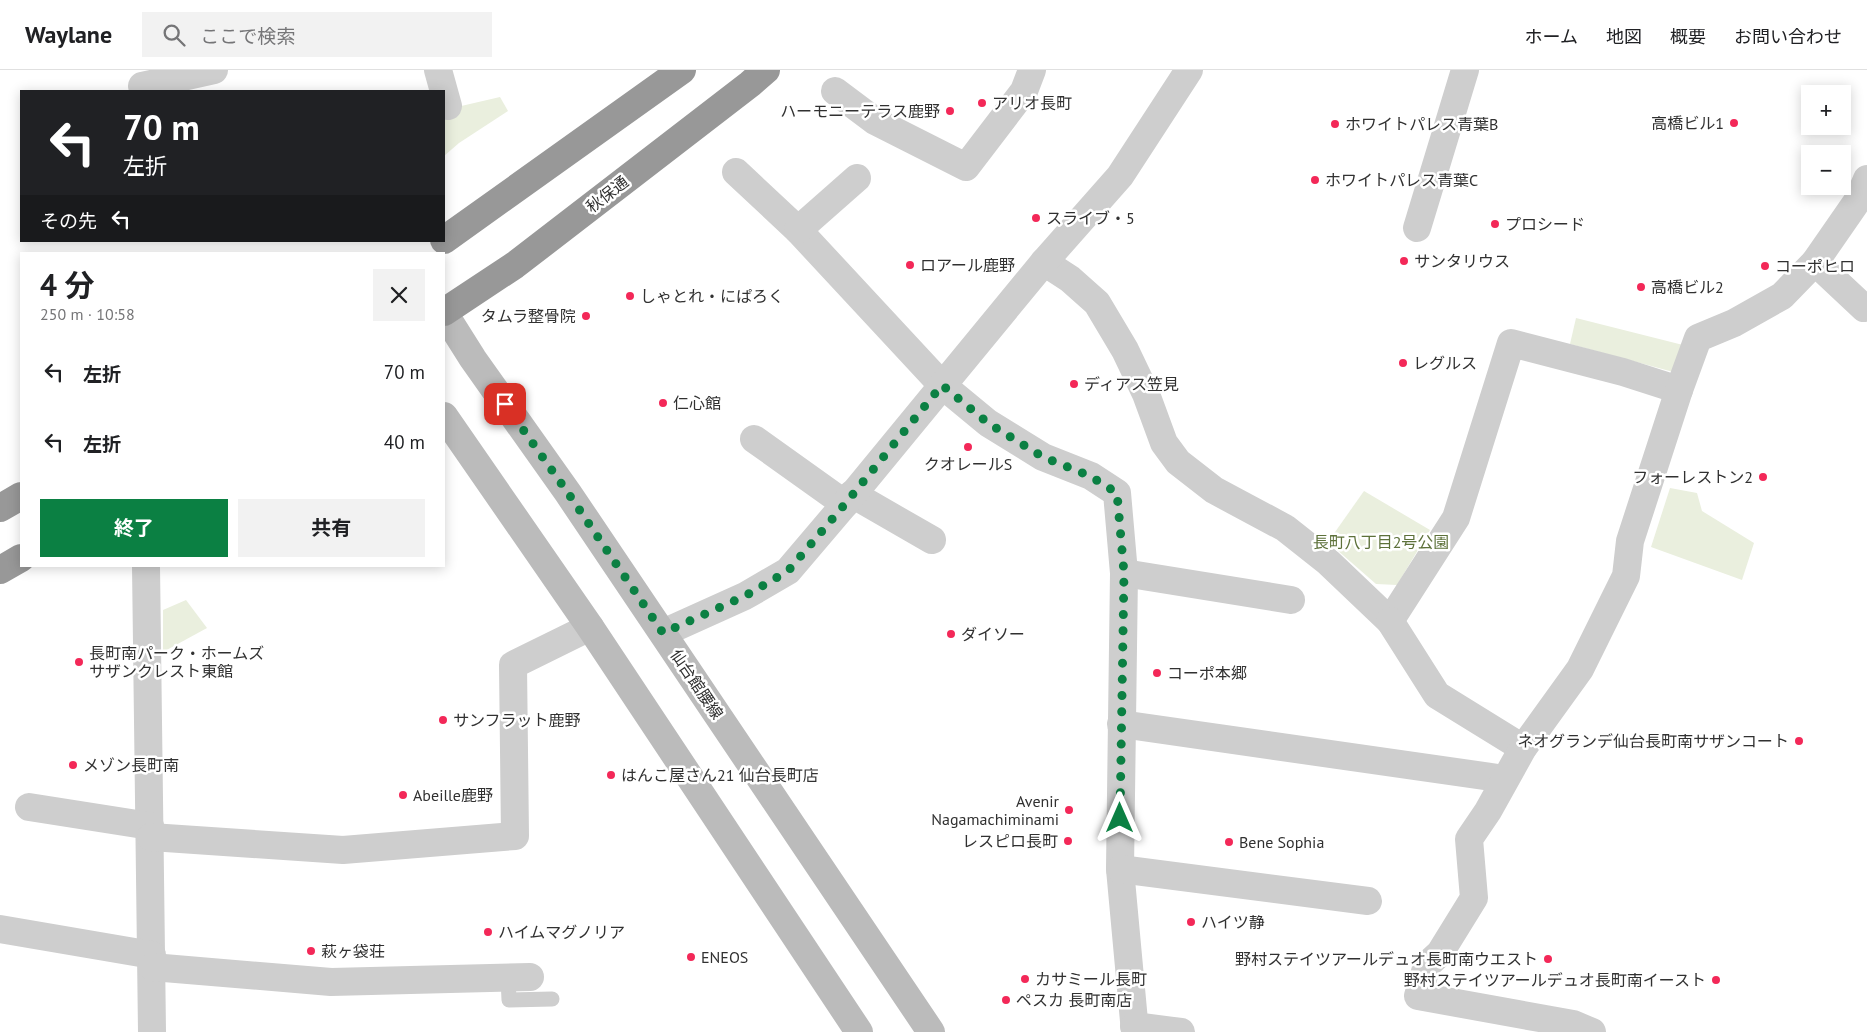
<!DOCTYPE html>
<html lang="ja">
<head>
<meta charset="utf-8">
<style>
  body { margin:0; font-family:"PT Sans","Noto Sans JP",sans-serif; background:#f2f2f2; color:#202124; height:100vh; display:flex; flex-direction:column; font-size:19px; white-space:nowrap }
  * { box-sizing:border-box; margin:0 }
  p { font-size:16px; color:#757577 }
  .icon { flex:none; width:28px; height:28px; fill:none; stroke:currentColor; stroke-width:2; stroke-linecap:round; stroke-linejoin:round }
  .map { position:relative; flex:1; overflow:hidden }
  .sheet { position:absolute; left:20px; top:182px; width:425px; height:315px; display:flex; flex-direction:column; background:#fff; border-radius:0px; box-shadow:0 2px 12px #0003 }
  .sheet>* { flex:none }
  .banner { position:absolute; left:20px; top:20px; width:425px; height:152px; border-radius:0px; box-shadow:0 2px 12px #0003; background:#202124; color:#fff; overflow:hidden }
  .tools { position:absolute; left:1801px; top:15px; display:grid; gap:10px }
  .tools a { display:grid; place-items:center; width:50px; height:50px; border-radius:0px; background:#fff; box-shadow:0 2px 12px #0003; font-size:25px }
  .pin { position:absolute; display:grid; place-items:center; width:42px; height:42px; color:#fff; margin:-21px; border-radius:10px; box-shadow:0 2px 8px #0006 }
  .me { position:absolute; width:55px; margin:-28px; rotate:0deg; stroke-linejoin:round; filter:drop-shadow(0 0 4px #0008) }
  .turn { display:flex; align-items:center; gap:18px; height:105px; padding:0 20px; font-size:22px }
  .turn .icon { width:65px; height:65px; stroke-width:2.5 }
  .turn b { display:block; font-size:35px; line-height:42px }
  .then { display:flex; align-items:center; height:48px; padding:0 20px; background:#0003; gap:10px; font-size:19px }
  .round { display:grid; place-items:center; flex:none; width:52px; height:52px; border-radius:0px; background:#f2f2f2 }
  .head { display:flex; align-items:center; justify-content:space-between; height:85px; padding:0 20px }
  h1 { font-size:30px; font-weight:700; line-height:38px }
  .action { display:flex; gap:10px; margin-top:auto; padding:10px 20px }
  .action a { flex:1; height:58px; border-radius:0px; background:#0b8043; color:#fff; font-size:20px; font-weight:700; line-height:58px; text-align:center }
  .action a+a { background:#f2f2f2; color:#202124 }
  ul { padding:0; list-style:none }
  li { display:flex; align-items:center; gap:15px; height:70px; padding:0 20px }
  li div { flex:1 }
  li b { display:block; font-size:19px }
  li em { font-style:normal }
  header { display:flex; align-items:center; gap:30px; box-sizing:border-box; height:70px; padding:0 25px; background:#fff; border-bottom:1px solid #e0e0e0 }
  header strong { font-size:24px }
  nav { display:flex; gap:28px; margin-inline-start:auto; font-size:18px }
  .search { width:350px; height:45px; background:#f2f2f2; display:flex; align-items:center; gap:12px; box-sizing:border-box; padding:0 18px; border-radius:0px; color:#757577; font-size:19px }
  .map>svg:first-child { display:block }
  .green { fill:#eaefde }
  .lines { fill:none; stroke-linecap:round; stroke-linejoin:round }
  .lane { stroke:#cecece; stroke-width:15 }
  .street { stroke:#cecece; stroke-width:28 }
  .secondary { stroke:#bbb; stroke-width:28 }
  .highway { stroke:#989898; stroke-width:28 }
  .route { stroke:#0b8043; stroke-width:9; stroke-dasharray:0 16.2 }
  .poi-dot { fill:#f32858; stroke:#fff; stroke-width:2 }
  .labels { text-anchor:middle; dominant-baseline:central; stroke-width:5; stroke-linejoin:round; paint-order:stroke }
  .poi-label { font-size:16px; fill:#313131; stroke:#fff; text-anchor:start }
  .street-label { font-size:16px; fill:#313131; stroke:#fff }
  .park-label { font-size:16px; fill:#5d713a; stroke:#fff }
</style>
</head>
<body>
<header>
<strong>Waylane</strong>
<div class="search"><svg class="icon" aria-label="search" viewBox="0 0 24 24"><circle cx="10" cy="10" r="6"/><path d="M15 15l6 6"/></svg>ここで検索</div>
<nav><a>ホーム</a><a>地図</a><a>概要</a><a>お問い合わせ</a></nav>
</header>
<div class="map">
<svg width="1867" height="962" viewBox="0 0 1867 962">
  <rect width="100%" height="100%" fill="#fff"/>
  <g class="green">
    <path d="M500,27L508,41L459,73L444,86V40Z"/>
    <path d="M1576,248L1683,275L1677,303L1570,274Z"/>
    <path d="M1670,418L1697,423L1702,441L1754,473L1742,510L1651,477Z"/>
    <path d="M1364,421L1430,460L1397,515L1376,514L1328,472Z"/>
    <path d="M186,530L207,558L163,582V540Z"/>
  </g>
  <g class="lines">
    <path class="lane" d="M508,908L509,930L552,929"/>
    <g class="street">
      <path d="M438,0L448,36"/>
      <path d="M142,16L214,0"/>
      <path d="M835,21L875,51L966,97L1024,21L1032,0"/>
      <path d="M736,102L798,160L942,315L988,353L1043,387L1091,406L1117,423L1124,503L1120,799L1135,962"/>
      <path d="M1417,158L1465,0"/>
      <path d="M798,160L857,108"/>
      <path d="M1044,192L1070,209L1097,233L1125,280L1146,324L1164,373L1178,392L1214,420L1285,458L1328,492L1390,551L1456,448L1511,273L1623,302L1679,320"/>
      <path d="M1815,192L1864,238L1867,237"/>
      <path d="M754,369L845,434"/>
      <path d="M852,424L932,470"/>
      <path d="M146,496L152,962"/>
      <path d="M1124,503L1291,530"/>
      <path d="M1390,551L1437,625L1523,678"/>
      <path d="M663,563L745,526L788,501L845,434L1044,192L1120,106L1189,0"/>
      <path d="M1121,654L1505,709"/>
      <path d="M29,737L150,756"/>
      <path d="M151,767L343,780L515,766L513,595L590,557"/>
      <path d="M1120,799L1368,831"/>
      <path d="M0,859L152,885"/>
      <path d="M152,897L331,912L530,907"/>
      <path d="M1134,956L1181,962"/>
      <path d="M1592,962L1573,954L1418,926L1427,895L1440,883L1474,828L1469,769L1488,741L1523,678L1580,599L1626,506L1630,471L1679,320L1698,268L1734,253L1782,226L1815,192L1858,130L1867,109"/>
    </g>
    <g class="secondary">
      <path d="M444,243L473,289L568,423L931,962"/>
      <path d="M444,346L590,557L859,962"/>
    </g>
    <g class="highway">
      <path d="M444,170L682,0"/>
      <path d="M444,242L515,195L750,14L766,0"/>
      <path d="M0,438L21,426"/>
      <path d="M0,500L21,488"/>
    </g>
  </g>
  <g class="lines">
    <path class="route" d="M505,334L568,423L663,563L745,526L788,501L845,434L942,315L988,353L1043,387L1090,406L1117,423L1124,503L1120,748"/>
  </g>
  <g class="poi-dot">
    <circle cx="982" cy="33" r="5"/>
    <circle cx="950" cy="41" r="5"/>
    <circle cx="1734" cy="53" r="5"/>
    <circle cx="1335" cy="54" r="5"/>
    <circle cx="1315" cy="110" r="5"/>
    <circle cx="1036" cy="148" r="5"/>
    <circle cx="1495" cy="154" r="5"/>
    <circle cx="1404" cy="191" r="5"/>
    <circle cx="910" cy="195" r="5"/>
    <circle cx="1765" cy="196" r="5"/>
    <circle cx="1641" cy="217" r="5"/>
    <circle cx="630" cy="226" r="5"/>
    <circle cx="586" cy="246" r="5"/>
    <circle cx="1403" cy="293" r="5"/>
    <circle cx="1074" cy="314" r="5"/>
    <circle cx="663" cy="333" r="5"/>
    <circle cx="968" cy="377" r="5"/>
    <circle cx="1763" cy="407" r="5"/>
    <circle cx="951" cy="564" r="5"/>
    <circle cx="79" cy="592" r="5"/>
    <circle cx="1157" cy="603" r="5"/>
    <circle cx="443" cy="650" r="5"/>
    <circle cx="1799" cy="671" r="5"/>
    <circle cx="73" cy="695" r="5"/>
    <circle cx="611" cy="705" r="5"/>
    <circle cx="403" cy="725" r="5"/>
    <circle cx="1069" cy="740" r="5"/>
    <circle cx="1068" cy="771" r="5"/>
    <circle cx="1229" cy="772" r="5"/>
    <circle cx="1191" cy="852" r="5"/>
    <circle cx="488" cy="862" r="5"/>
    <circle cx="311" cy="881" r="5"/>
    <circle cx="691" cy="887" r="5"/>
    <circle cx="1548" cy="889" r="5"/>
    <circle cx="1025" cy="909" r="5"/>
    <circle cx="1716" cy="910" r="5"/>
    <circle cx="1006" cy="930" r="5"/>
  </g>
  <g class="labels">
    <g class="poi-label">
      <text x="992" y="33">アリオ長町</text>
      <text x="940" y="41" text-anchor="end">ハーモニーテラス鹿野</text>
      <text x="1724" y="53" text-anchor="end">高橋ビル1</text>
      <text x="1345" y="54">ホワイトパレス青葉B</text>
      <text x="1325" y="110">ホワイトパレス青葉C</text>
      <text x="1046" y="148">スライブ・5</text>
      <text x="1505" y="154">プロシード</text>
      <text x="1414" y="191">サンタリウス</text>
      <text x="920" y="195">ロアール鹿野</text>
      <text x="1775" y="196">コーポヒロ</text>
      <text x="1651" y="217">高橋ビル2</text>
      <text x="640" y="226">しゃとれ・にぱろく</text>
      <text x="576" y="246" text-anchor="end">タムラ整骨院</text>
      <text x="1413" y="293">レグルス</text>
      <text x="1084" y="314">ディアス笠見</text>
      <text x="673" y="333">仁心館</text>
      <text x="968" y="394" text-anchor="middle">クオレールS</text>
      <text x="1753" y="407" text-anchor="end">フォーレストン2</text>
      <text x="961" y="564">ダイソー</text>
      <text x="89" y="583">長町南パーク・ホームズ<tspan x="89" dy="18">サザンクレスト東館</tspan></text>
      <text x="1167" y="603">コーポ本郷</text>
      <text x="453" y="650">サンフラット鹿野</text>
      <text x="1789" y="671" text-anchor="end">ネオグランデ仙台長町南サザンコート</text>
      <text x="83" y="695">メゾン長町南</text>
      <text x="621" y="705">はんこ屋さん21 仙台長町店</text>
      <text x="413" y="725">Abeille鹿野</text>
      <text x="1059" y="731" text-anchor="end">Avenir<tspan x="1059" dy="18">Nagamachiminami</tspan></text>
      <text x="1058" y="771" text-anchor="end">レスピロ長町</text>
      <text x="1239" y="772">Bene Sophia</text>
      <text x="1201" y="852">ハイツ静</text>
      <text x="498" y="862">ハイムマグノリア</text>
      <text x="321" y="881">萩ヶ袋荘</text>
      <text x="701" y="887">ENEOS</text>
      <text x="1538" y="889" text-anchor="end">野村ステイツアールデュオ長町南ウエスト</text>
      <text x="1035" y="909">カサミール長町</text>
      <text x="1706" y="910" text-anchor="end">野村ステイツアールデュオ長町南イースト</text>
      <text x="1016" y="930">ペスカ 長町南店</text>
    </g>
    <g class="street-label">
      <text transform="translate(607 124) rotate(-38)">秋保通</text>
      <text transform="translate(697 614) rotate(56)">仙台館腰線</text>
    </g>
    <g class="park-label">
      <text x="1381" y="472">長町八丁目2号公園</text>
    </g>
  </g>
</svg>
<div class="tools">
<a>+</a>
<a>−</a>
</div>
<div class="pin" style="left:505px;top:334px;background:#d93025"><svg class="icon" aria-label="arrive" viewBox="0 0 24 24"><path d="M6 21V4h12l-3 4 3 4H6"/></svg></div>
<svg class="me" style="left:1120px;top:748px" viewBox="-20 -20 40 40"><path d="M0-17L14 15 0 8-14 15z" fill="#0b8043" stroke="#fff" stroke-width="4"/></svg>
<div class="banner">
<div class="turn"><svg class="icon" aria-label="left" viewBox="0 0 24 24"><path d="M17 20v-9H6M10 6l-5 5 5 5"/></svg><div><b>70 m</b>左折</div></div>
<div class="then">その先<svg class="icon" aria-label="left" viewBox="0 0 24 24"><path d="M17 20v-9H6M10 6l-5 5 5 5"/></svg></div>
</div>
<section class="sheet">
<div class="head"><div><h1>4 分</h1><p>250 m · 10:58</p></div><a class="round"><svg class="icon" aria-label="close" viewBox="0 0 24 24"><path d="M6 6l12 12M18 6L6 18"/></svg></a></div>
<ul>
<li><svg class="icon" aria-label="left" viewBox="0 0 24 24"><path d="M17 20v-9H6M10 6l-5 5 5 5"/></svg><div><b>左折</b></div><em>70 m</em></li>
<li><svg class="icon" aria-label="left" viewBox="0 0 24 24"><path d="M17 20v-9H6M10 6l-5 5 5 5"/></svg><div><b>左折</b></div><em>40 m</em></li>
</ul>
<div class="action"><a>終了</a><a>共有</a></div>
</section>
</div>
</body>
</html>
